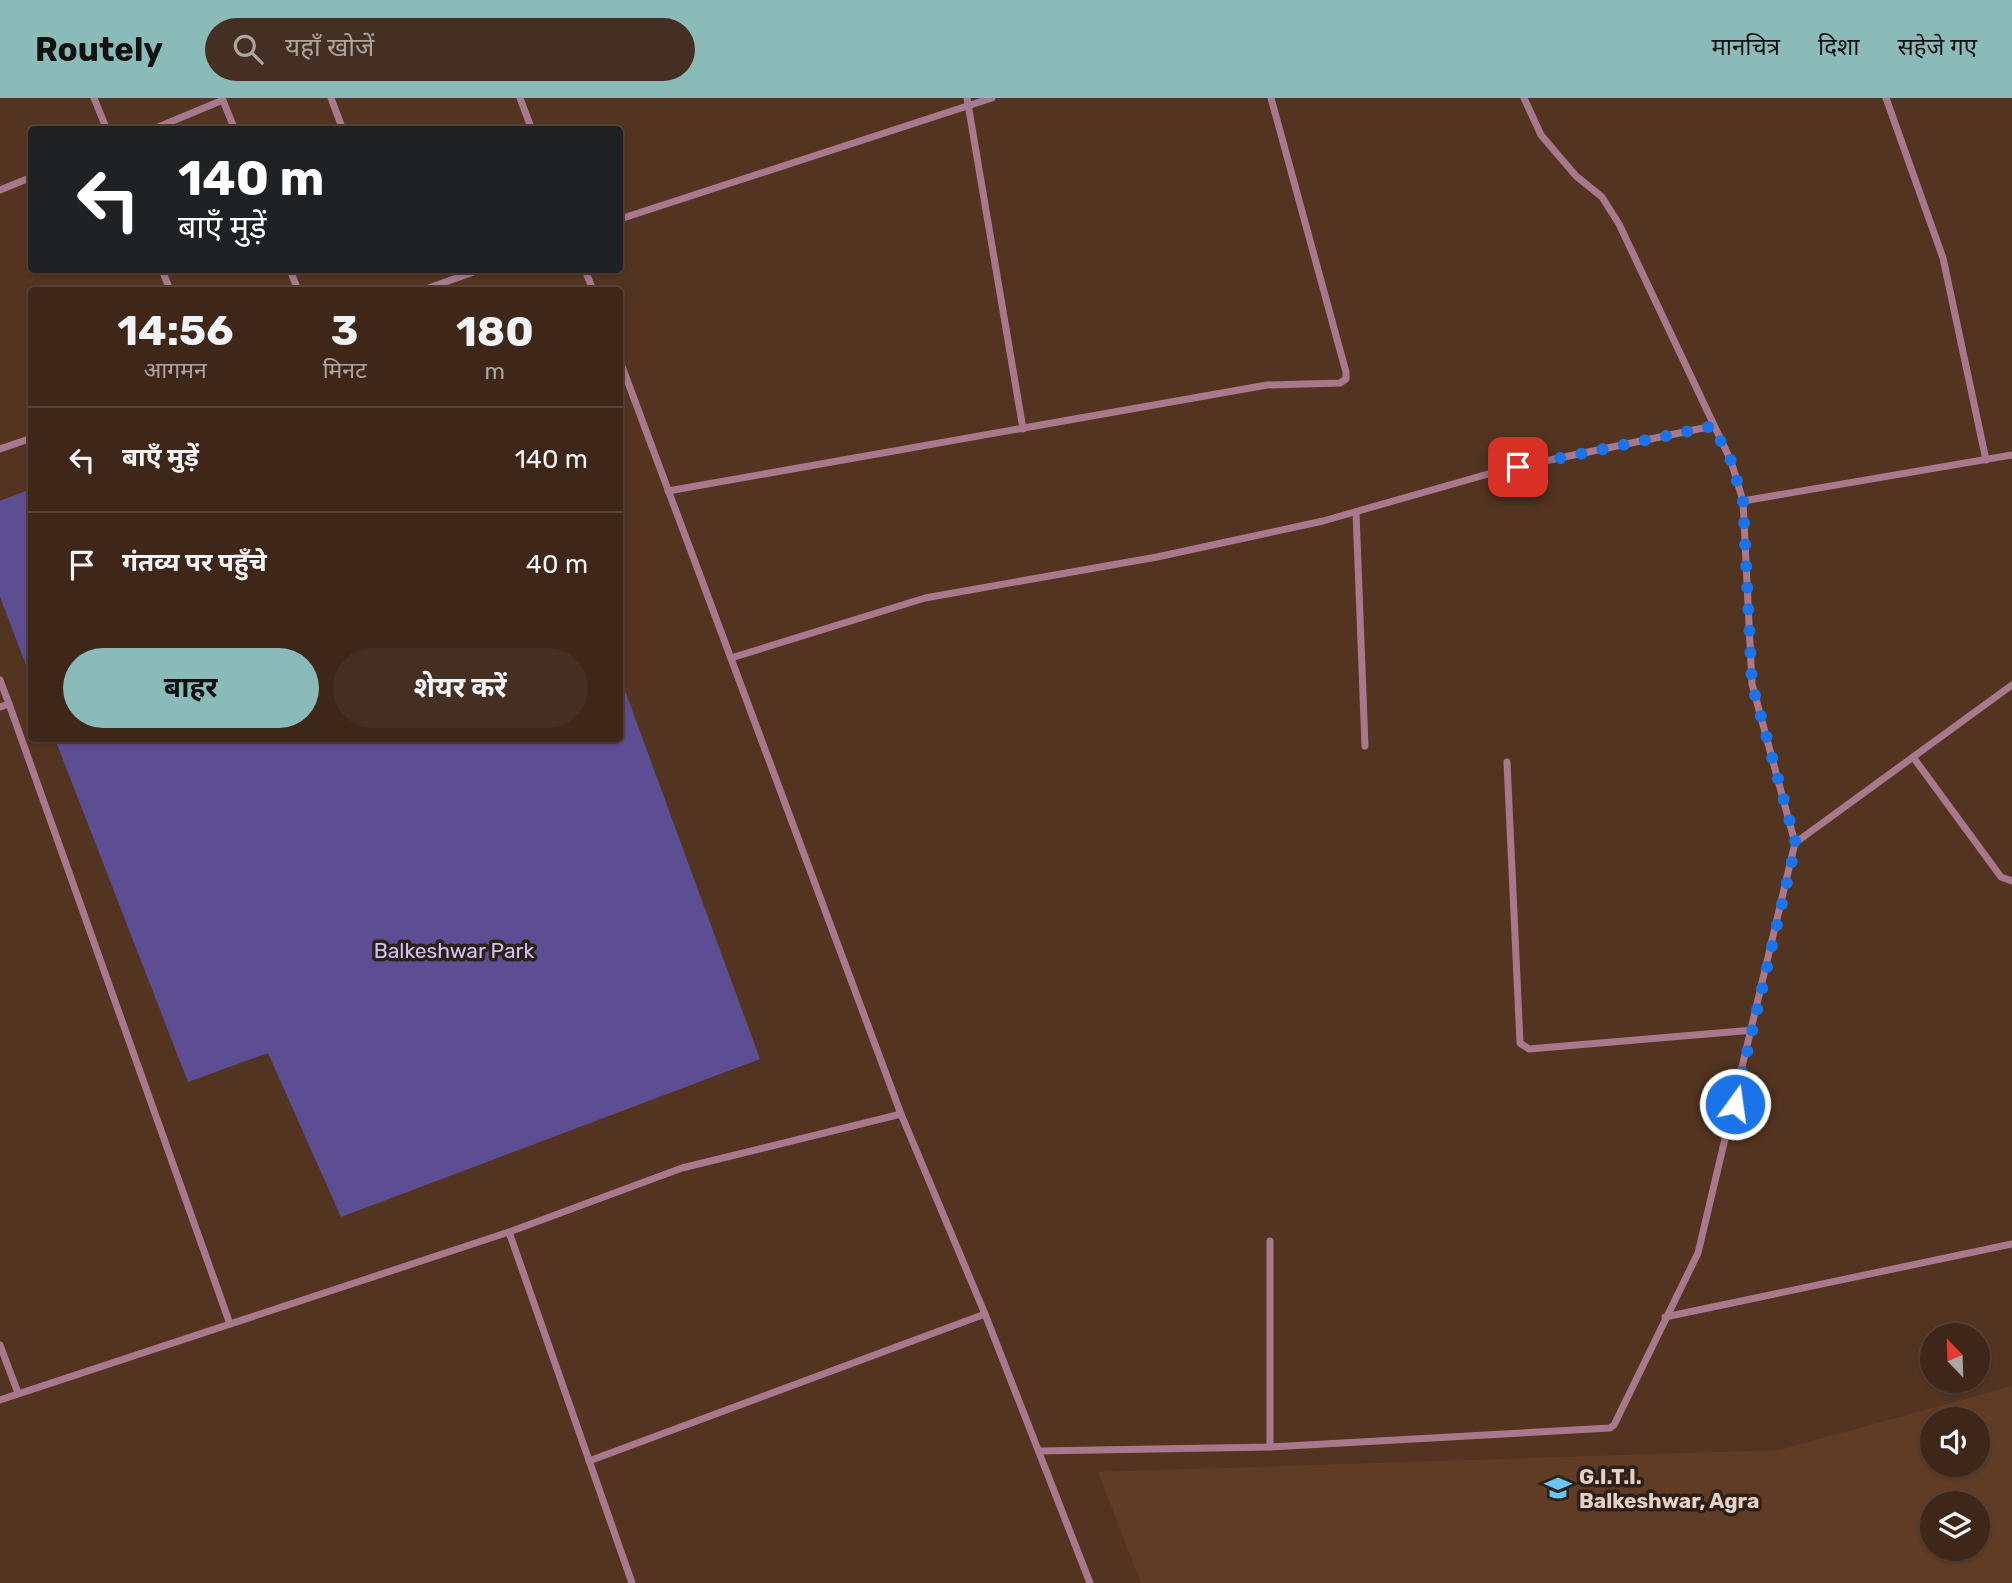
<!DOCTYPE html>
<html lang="hi">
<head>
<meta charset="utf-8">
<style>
  body { margin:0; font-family:Rubik,"Noto Sans Devanagari",sans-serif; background:#452f22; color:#f1f3f6; height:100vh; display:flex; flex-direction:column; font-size:26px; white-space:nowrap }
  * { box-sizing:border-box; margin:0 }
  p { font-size:23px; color:#ada5a2 }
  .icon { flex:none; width:38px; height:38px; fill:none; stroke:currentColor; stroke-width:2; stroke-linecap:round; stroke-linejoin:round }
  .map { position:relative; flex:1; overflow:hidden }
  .side { position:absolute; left:28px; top:189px; width:595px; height:455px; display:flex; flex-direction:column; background:#3e2719; border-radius:7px; box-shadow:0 2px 5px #0004,0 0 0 2px #574438 }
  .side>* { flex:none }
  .hud { position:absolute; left:28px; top:28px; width:595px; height:147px; border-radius:7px; box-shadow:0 2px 5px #0004,0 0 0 2px #574438; background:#202124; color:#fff; overflow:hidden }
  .needle { width:46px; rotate:337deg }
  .fabs { position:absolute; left:1920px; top:1225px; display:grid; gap:14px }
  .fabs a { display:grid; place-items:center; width:70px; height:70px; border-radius:50%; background:#3e2719; box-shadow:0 2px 5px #0004,0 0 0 2px #574438; font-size:35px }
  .pin { position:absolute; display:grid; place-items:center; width:60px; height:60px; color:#fff; margin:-30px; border-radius:14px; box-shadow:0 4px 10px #0006 }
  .me { position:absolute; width:77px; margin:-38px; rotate:14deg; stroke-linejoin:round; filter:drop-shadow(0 0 5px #0008) }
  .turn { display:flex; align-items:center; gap:24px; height:147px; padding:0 35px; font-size:32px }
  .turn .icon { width:91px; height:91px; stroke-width:2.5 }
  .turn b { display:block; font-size:49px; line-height:60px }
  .eta { display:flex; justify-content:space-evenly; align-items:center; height:119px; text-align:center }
  .eta b { font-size:42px; font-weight:700; line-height:49px }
  .primary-button { display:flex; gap:14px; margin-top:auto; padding:14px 35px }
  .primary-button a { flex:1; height:80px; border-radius:42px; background:#8bbbb9; color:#111; font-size:28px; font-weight:700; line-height:80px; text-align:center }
  .primary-button a+a { background:#452f22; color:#f1f3f6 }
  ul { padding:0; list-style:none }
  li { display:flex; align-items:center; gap:21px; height:105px; padding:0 35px; border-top:2px solid #574438 }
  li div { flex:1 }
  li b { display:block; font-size:26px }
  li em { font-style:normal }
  header { display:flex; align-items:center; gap:42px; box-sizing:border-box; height:98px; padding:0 35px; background:#8bbbb9; color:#111 }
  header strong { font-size:33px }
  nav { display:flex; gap:38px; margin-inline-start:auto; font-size:24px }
  .search { width:490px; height:63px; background:#452f22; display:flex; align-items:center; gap:18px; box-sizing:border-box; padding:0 24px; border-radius:38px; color:#ada5a2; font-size:26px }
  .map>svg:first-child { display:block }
  .built { fill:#613c24; fill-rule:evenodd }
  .green { fill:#5d4e94 }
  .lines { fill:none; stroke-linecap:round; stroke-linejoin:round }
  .street { stroke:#a8788d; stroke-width:7 }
  .route { stroke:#1a73e8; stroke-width:12; stroke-dasharray:0 21.6 }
  .labels { text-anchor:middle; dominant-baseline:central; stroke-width:7; stroke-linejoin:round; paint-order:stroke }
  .park-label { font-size:21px; fill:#cdc5f8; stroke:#2e2018 }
  .poi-label { font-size:21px; font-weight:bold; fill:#e4d0c5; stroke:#2e2018; text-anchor:start }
</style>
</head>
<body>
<header>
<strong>Routely</strong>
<div class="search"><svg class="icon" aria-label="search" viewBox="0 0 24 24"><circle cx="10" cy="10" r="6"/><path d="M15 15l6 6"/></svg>यहाँ खोजें</div>
<nav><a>मानचित्र</a><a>दिशा</a><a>सहेजे गए</a></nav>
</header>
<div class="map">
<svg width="2012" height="1485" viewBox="0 0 2012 1485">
  <rect width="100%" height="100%" fill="#533421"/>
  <path class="built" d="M2012,1288V1485H1141L1098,1374L1780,1352ZM1932,1321H1978V1367H1932ZM1932,1405H1978V1451H1932Z"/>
  <g class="green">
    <path d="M31,391V580L0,499V403Z"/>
    <path d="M620,579L760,961L341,1119L268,955L188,984L55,641L620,640Z"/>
  </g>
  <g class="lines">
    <g class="street">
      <path d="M94,0L107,32"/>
      <path d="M222,0L235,32"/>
      <path d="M331,0L343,32"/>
      <path d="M520,0L532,32"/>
      <path d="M967,0L1023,331"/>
      <path d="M1524,0L1541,37L1576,78L1602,99L1619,126L1731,363L1743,403"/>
      <path d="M1886,0L1943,160L1986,362"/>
      <path d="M151,32L223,2"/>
      <path d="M0,92L32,79"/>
      <path d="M620,121L992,0"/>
      <path d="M162,172L170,192"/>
      <path d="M290,172L298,192"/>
      <path d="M585,172L593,192"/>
      <path d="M423,192L479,172"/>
      <path d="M620,263L901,1016L985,1216L1090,1485"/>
      <path d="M0,351L32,340"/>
      <path d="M668,393L1267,287L1340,285L1346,281V274L1271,0"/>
      <path d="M1356,414L1365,648"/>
      <path d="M731,560L925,500L1157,459L1323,423L1502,372L1713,328"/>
      <path d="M0,582L9,606L0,609"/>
      <path d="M9,606L230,1226"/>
      <path d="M1913,659L2001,779L2012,783"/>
      <path d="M1507,664L1520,945L1529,951L1754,932"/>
      <path d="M1795,745L1752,586L1743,403L2012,357"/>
      <path d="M509,1134L632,1485"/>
      <path d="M1270,1143V1349"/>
      <path d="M1665,1219L2012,1146"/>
      <path d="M0,1247L18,1295"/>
      <path d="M0,1302L509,1134L682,1070L901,1016"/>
      <path d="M1039,1353L1270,1349L1610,1330L1614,1327L1698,1155L1795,745L2012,587"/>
      <path d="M589,1363L985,1216"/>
    </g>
  </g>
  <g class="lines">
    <path class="route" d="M1518,369L1713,328L1731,363L1743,403L1752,586L1796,746L1735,1006"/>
  </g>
  <defs>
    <g id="university-bare" transform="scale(2.1)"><path d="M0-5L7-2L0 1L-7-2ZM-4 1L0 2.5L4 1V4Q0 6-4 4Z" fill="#68c4f0" stroke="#2e2018" stroke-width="2.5" paint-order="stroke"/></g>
  </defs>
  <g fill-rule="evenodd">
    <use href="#university-bare" x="1558" y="1390"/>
  </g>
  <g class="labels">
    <g class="park-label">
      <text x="454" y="852">Balkeshwar Park</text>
    </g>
    <g class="poi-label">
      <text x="1579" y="1378">G.I.T.I.<tspan x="1579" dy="24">Balkeshwar, Agra</tspan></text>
    </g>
  </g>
</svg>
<div class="fabs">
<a><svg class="needle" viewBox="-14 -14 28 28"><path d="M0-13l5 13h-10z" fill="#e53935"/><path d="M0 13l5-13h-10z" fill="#ada5a2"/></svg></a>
<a><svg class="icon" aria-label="sound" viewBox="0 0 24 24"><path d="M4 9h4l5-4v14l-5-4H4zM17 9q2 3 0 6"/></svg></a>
<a><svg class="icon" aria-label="layers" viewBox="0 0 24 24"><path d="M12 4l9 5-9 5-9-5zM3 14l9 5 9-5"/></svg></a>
</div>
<div class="pin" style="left:1518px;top:369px;background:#d93025"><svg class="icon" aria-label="arrive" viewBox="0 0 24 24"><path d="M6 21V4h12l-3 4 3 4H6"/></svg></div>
<svg class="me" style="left:1735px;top:1006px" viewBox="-20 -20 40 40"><circle r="17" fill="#1a73e8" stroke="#fff" stroke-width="3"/><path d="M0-11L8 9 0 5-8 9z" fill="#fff"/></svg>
<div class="hud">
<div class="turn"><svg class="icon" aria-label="left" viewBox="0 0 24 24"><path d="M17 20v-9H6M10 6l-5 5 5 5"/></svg><div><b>140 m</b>बाएँ मुड़ें</div></div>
</div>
<section class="side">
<div class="eta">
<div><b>14:56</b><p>आगमन</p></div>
<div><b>3</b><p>मिनट</p></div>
<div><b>180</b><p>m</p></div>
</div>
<ul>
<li><svg class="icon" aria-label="left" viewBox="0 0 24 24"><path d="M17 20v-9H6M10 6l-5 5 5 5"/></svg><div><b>बाएँ मुड़ें</b></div><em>140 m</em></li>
<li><svg class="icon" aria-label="arrive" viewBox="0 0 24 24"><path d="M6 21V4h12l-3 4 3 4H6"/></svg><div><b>गंतव्य पर पहुँचे</b></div><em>40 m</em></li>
</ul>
<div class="primary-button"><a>बाहर</a><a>शेयर करें</a></div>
</section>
</div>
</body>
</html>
